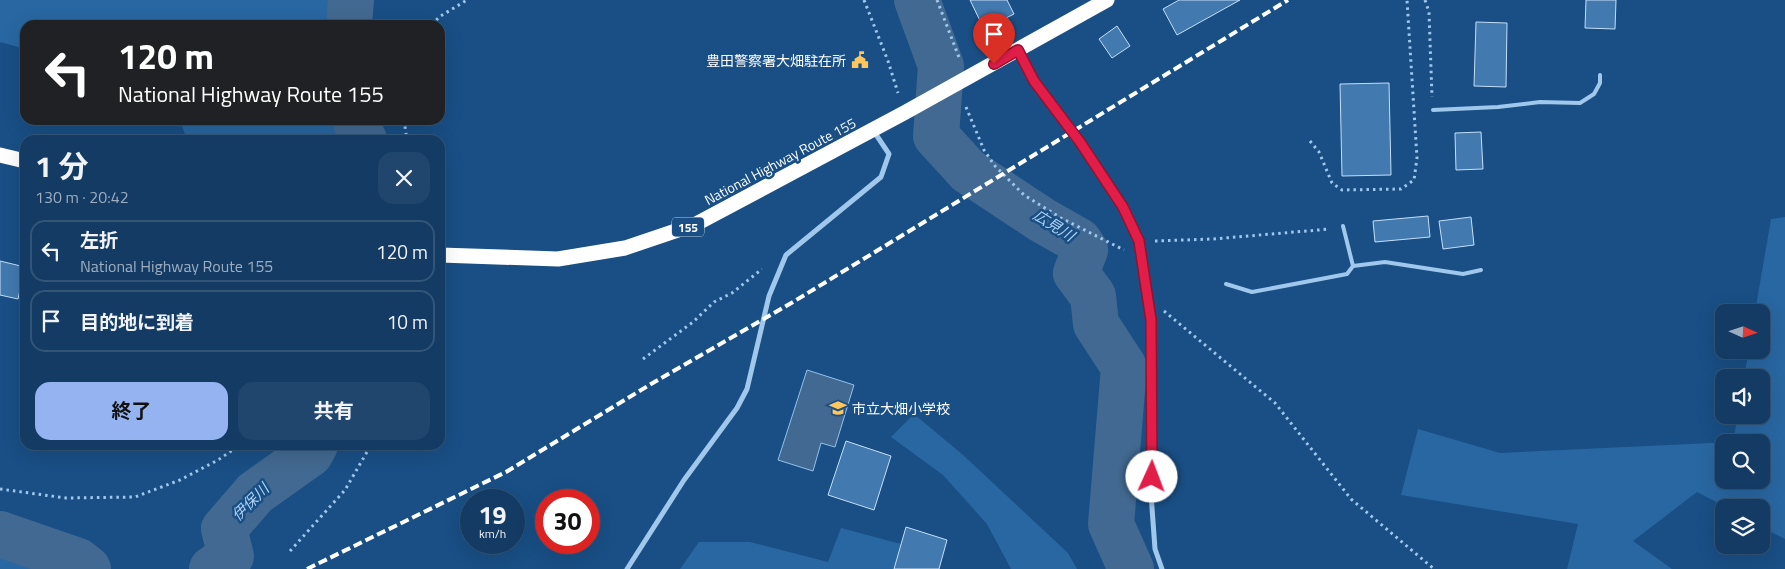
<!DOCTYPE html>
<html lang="ja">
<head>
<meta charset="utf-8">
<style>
  body { margin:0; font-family:"Titillium Web","Noto Sans JP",sans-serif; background:#20466d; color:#f1f3f6; height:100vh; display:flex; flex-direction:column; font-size:19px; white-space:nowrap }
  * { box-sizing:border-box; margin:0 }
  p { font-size:16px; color:#9dadbf }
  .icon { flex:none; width:28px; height:28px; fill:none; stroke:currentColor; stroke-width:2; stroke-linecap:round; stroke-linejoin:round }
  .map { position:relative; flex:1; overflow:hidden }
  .details { position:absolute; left:20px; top:135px; width:425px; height:315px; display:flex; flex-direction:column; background:#133b64; border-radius:15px; box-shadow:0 5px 20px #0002,0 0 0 1px #325578 }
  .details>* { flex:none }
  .guide { position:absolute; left:20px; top:20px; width:425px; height:105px; border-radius:15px; box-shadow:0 5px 20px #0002,0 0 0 1px #325578; background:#202124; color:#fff; overflow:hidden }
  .needle { width:32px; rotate:93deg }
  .tools { position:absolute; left:1715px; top:304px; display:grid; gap:10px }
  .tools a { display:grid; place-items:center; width:55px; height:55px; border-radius:10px; background:#133b64; box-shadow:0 5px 20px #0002,0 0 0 1px #325578; font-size:25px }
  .speed { position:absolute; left:460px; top:489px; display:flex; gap:10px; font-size:25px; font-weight:700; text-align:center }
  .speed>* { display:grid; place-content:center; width:65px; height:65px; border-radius:50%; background:#133b64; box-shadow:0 5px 20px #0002,0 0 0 1px #325578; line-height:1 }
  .speed small { font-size:12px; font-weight:400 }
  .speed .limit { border:8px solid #d22; background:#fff; color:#111 }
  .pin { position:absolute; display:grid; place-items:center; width:42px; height:42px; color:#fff; margin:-51px -21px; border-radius:50% 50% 50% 0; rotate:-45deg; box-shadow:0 0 5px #0007 }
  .pin .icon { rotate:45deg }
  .me { position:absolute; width:55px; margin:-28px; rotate:2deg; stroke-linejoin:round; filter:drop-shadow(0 0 4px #0008) }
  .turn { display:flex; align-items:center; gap:18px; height:105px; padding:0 15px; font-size:22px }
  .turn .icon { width:65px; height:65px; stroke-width:2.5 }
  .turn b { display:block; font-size:35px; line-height:42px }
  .round { display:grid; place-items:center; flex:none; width:52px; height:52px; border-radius:15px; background:#20466d }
  .overview { display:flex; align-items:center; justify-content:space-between; height:85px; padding:0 15px }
  h1 { font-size:30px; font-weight:700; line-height:38px }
  .button { display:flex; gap:10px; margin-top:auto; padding:10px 15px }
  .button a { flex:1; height:58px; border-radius:15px; background:#95b2f1; color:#111; font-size:20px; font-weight:700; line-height:58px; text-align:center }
  .button a+a { background:#20466d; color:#f1f3f6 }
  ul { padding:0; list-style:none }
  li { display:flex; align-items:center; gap:15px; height:62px; margin:0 10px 8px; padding:0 5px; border:2px solid #325578; border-radius:15px }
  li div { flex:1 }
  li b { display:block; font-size:19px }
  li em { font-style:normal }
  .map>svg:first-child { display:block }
  .green { fill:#2967a2; fill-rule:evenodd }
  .water { fill:#426991; stroke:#92c2ee }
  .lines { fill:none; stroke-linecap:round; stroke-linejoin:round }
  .river { stroke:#426991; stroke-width:46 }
  .building { fill:#4279ae; stroke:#c5dff9 }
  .path { stroke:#a0c7ec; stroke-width:3; stroke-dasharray:2.5 4; stroke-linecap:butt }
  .lane { stroke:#a0c7ec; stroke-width:4 }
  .street { stroke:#a0c7ec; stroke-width:5 }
  .highway { stroke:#fff; stroke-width:15 }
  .rail { stroke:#fff; stroke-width:4; stroke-dasharray:9 4; stroke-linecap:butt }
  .route-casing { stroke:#92132f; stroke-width:12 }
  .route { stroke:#e11d48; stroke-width:9 }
  .labels { text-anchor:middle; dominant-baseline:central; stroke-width:5; stroke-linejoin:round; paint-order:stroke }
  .shield { fill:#194f85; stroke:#bacada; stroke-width:1 }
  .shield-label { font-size:12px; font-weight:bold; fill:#fff }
  .poi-label { font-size:14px; fill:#fff; stroke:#194f85; text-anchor:end }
  .street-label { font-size:14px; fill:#fff; stroke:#194f85 }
  .water-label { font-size:15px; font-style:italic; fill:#abd0f3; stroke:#194f85 }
</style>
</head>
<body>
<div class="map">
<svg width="1785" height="569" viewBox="0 0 1785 569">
  <rect width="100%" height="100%" fill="#194f85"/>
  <g class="green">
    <path d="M0,0H336L337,25H25V49L0,42Z"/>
    <path d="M180,120H340L349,140H187Z"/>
    <path d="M1785,217V539L1761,527V508L1726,507L1697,492L1633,541L1672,569H1567L1578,524L1401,495L1418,429L1500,453L1733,442L1738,415H1761V378L1744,377L1749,350H1761V312H1755L1771,219ZM1761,442V480H1724V442Z"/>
    <path d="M914,414L963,455L1068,553L1077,569H1011L987,524L943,475L891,437Z"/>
    <path d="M841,528L901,544L894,569H680L699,542H750L828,562Z"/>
    <path d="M0,549L66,568L67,569H0Z"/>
  </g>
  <path class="water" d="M807,370L854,385L835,447L821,443L813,471L778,460Z"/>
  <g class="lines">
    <g class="river">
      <path d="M917,0L941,66L936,136L968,171L1042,220L1079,241L1085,250L1076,273L1093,296L1096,324L1124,367L1111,524L1131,569"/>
      <path d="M349,25L351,0"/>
      <path d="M355,120L364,140"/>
      <path d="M0,534L78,561L88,569"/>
      <path d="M212,569L231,556L224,529L255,493L310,454L315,445"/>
    </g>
  </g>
  <g class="building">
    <path d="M970,0H1007L1014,14L984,29Z"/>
    <path d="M1179,0H1240L1177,35L1163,9Z"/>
    <path d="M1586,0H1616L1615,29L1585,28Z"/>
    <path d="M1476,22L1507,23L1506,87L1474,86Z"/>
    <path d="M1117,26L1130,46L1112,58L1099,39Z"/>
    <path d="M1389,83L1391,175L1342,176L1340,84Z"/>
    <path d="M1481,132L1483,169L1456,170L1455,133Z"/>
    <path d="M1428,216L1430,237L1375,242L1373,221Z"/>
    <path d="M1471,217L1474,245L1443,249L1439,221Z"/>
    <path d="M0,261L25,267L18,299L0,295Z"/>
    <path d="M846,441L891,456L874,510L828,495Z"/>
    <path d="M906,527L947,540L939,569H894Z"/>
  </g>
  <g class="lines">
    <g class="path">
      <path d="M864,0L888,61L898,93"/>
      <path d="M937,0L960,60"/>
      <path d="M1425,0L1429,12L1432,97"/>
      <path d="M432,25L439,17L467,0"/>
      <path d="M966,107L984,150L995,166L1024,195L1061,218L1124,250"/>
      <path d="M404,120L407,140"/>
      <path d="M1310,141L1319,152L1332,183L1342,190L1401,189L1414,180L1417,158L1407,0"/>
      <path d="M1155,241L1213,239L1330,229"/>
      <path d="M1164,311L1275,403L1351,499L1434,569"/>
      <path d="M643,359L693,322L714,302L732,293L762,269"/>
      <path d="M0,489L66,498L135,497L180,480L218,460L240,445"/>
      <path d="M290,551L345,490L371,445"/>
    </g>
    <g class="lane">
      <path d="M1433,110L1498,107L1540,102L1580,103L1594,94L1600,83V75"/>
      <path d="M1353,266L1385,262L1463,274L1481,270"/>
      <path d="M1226,284L1252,292L1347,274L1353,266L1343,226"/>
    </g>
    <g class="street">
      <path d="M1018,51L1034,81L1080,142L1123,207L1139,241L1151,320L1153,426L1151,494L1155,549L1162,569"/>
      <path d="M627,569L684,480L737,408L747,389L769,296L786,255L881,177L889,154L873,130"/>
    </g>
    <g class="highway">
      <path d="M0,155L25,161"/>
      <path d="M440,255L558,259L625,248L696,224L904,113L1107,0"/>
    </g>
    <path class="rail" d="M307,569L506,472L651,384L793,302L1288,0"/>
  </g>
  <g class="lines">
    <g class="route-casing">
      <path id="route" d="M994,64L1018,50L1034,81L1080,142L1123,207L1139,241L1151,320L1152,477"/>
    </g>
    <use href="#route" class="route"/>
  </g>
  <defs>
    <g id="civic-bare" transform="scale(1.35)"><path d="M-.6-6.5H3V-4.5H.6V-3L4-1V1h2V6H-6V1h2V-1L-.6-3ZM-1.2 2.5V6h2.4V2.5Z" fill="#ffc65b" stroke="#194f85" stroke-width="2.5" paint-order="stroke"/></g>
    <g id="school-bare" transform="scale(1.35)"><path d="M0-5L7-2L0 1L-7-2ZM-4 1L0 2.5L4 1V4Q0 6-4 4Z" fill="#ffc65b" stroke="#194f85" stroke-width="2.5" paint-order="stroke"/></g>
  </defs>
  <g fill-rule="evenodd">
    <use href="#civic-bare" x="860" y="60"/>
    <use href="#school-bare" x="838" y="408"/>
  </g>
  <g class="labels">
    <rect class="shield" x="672" y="217.5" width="32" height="19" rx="4"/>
    <g class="shield-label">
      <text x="688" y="227">155</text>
    </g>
    <g class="poi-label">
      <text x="846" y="60">豊田警察署大畑駐在所</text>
      <text x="852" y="408" text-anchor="start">市立大畑小学校</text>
    </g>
    <g class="street-label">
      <text transform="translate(780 161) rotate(-28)">National Highway Route 155</text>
    </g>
    <g class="water-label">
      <text transform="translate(1054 225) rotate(32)">広見川</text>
      <text transform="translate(250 502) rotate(-45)">伊保川</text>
    </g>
  </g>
</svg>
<div class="tools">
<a><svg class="needle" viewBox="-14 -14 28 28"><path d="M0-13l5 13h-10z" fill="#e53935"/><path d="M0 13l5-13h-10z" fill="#9dadbf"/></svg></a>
<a><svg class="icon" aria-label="sound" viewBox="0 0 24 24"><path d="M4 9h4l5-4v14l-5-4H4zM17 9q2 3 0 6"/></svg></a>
<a><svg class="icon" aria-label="search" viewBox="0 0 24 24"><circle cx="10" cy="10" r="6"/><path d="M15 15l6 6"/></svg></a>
<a><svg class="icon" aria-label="layers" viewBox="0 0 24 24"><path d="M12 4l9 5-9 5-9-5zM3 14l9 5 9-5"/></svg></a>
</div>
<div class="speed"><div>19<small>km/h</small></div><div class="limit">30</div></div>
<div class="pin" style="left:994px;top:64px;background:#d93025"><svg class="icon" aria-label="arrive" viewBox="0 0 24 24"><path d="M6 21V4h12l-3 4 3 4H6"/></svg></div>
<svg class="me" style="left:1152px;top:477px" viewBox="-20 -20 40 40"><circle r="19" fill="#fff"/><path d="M0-13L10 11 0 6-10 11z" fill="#e11d48"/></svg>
<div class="guide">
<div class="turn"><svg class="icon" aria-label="left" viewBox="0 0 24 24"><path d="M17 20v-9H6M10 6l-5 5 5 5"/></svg><div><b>120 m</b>National Highway Route 155</div></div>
</div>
<section class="details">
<div class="overview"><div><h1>1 分</h1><p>130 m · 20:42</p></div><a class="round"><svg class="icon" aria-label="close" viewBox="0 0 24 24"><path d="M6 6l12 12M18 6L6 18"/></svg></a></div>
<ul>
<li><svg class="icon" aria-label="left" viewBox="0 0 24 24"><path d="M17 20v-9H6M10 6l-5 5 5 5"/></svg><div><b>左折</b><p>National Highway Route 155</p></div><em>120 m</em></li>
<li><svg class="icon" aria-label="arrive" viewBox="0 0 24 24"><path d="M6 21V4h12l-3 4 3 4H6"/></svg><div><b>目的地に到着</b></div><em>10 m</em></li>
</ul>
<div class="button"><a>終了</a><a>共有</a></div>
</section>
</div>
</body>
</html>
